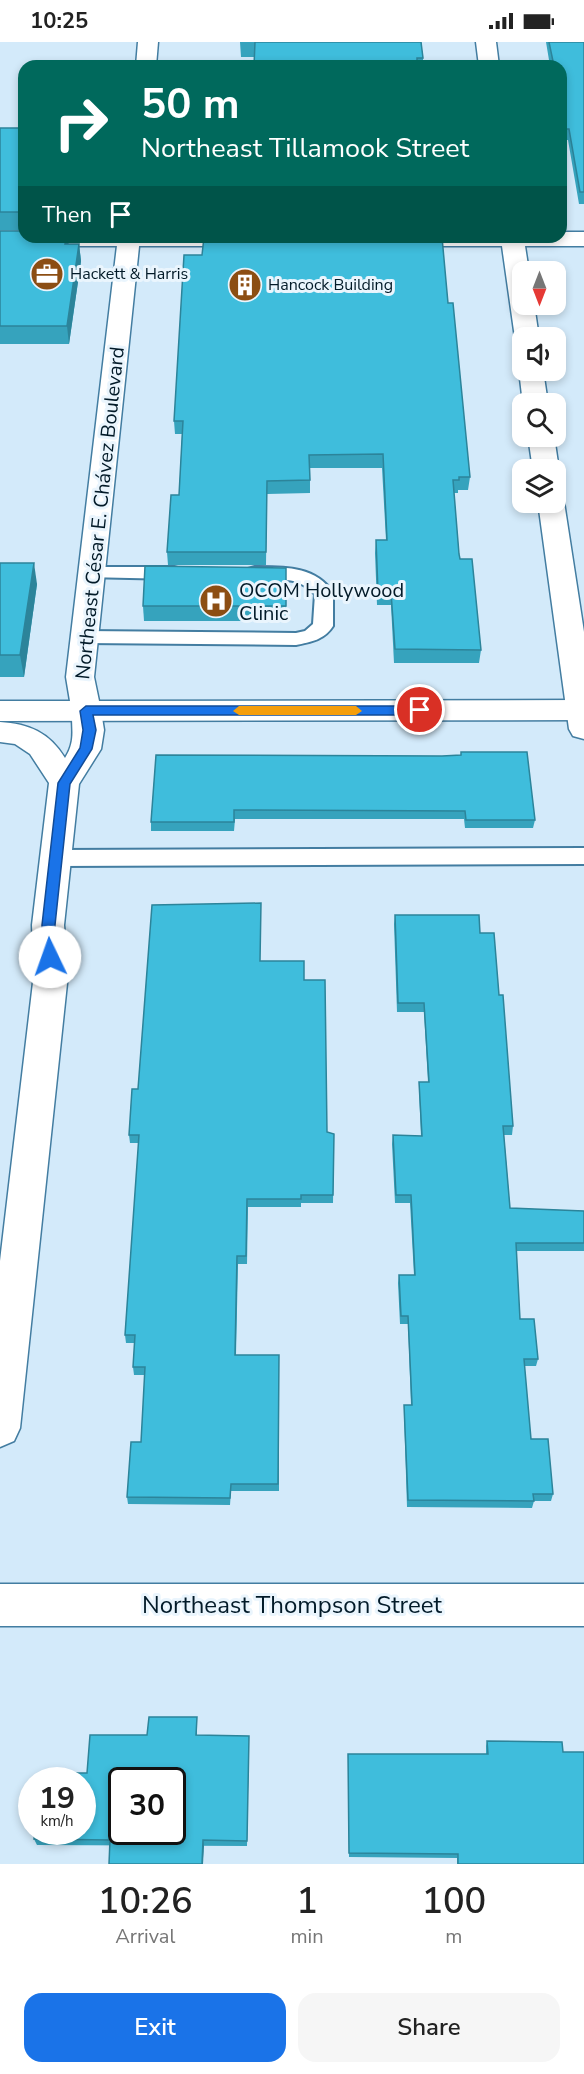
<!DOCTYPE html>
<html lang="en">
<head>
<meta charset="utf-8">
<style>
  body { margin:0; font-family:"Nunito Sans",sans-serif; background:#f6f6f6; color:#222; height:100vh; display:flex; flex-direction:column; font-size:22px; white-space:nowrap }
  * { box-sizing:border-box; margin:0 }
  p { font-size:20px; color:#767676 }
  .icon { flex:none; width:33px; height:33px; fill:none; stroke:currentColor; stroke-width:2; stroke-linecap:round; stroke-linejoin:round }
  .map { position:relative; height:1822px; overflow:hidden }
  .drawer { display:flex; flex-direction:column; background:#fff; flex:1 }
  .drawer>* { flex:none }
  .top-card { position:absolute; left:18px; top:18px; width:549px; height:183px; border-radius:18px; box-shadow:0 3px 9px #0003; background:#00695c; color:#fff; overflow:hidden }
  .needle { width:39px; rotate:180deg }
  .buttons { position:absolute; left:512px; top:219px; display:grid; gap:12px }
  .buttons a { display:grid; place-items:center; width:54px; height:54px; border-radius:12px; background:#fff; box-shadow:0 3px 9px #0003; font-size:30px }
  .speed { position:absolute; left:18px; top:1725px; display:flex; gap:12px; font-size:30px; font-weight:700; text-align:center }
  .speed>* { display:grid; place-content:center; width:78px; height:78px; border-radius:50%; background:#fff; box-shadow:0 3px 9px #0003; line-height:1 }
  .speed small { font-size:15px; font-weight:400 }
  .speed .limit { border:3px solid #111; border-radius:9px; background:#fff; color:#111 }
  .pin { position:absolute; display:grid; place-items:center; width:51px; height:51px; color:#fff; margin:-26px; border:3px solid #fff; border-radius:50%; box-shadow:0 2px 6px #0007 }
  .me { position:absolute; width:66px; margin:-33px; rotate:357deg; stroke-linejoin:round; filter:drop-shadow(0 0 4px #0008) }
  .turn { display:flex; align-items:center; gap:21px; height:126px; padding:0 24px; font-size:27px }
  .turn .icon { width:78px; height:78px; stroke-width:2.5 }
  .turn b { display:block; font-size:42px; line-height:51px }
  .then { display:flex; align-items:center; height:57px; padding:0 24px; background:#0003; gap:12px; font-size:22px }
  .eta { display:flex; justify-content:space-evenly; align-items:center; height:102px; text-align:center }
  .eta b { font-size:36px; font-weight:600; line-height:42px }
  .action { display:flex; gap:12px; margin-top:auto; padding:12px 24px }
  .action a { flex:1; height:69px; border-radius:18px; background:#1a73e8; color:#fff; font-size:24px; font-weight:600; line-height:69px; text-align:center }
  .action a+a { background:#f6f6f6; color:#222 }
  .status { display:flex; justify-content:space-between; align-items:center; height:42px; padding:0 30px; background:#fff; direction:ltr }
  .status svg { height:16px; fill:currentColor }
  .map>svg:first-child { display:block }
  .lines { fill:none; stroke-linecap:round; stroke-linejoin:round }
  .lane-casing { stroke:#437da1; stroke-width:4 }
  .street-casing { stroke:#437da1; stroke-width:3 }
  .secondary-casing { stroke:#437da1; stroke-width:3 }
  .lane { fill:#fff; fill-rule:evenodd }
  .street { fill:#fff; fill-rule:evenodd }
  .secondary { fill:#fff; fill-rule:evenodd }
  .wall { fill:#36a3bd }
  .shaded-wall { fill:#2c849a }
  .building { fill:#3fbddc; stroke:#2c849a; stroke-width:1.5; fill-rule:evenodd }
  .route { fill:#1a73e8; stroke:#114b97; stroke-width:1.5 }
  .slow { fill:#f59e0b }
  .labels { text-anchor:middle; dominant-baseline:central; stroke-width:6; stroke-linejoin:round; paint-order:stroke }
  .far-poi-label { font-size:16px; fill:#021a28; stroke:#eaf5fd; text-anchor:start }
  .street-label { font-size:20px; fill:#021a28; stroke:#eaf5fd }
  .poi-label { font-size:20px; fill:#021a28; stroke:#eaf5fd; text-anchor:start }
  .near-street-label { font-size:24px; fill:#021a28; stroke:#eaf5fd }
</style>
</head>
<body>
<div class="status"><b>10:25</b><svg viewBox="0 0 49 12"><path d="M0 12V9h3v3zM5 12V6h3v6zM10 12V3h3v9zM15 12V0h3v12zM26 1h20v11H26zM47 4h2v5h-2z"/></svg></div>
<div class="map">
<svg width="584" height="1822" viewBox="0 0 584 1822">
  <rect width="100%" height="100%" fill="#d3eafa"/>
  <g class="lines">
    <g class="lane-casing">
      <g id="lane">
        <path d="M92,525H174L181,527L183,531L181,535L174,537L85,535L83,531L85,527Z"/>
        <path d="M255,525C284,525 316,524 333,551V584C324,598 311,600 296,603L84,601L77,600L74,595L77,590L84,589L296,591L305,589L313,582L315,552C292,529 274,542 248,535L246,531L248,527Z"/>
        <path d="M584,806V822L56,824L48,822L45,816L48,810L56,808Z"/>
      </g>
    </g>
    <g class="street-casing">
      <g id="street">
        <path d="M476,0H496L499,24H479Z"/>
        <path d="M0,190H24V195H259L260,197L257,202L249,204H0Z"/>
        <path d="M561,190H584V204H525L529,230H522V262H534L539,296H522V302L515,296L502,204H397L389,202L386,197L387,195H561Z"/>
        <path d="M522,323V328H543L548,362H523L519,328Z"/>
        <path d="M528,394H554L559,428L555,434V428H533Z"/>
        <path d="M555,453L560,454L564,460L584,590V697L573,694L569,687L538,460H555Z"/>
        <path d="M86,659L96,662L101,669L104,688L101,707L79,742L64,883L68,932L20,1386L14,1399L0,1405V1219L34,932L32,883L49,741L30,712L15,702L0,700V680C29,682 49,690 65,716C80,693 66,677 76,662Z"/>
        <rect x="0" y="1542" width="584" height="42"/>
      </g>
    </g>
    <g class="secondary-casing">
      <g id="secondary">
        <path d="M138,0H158L156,24H136Z"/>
        <path d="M118,195H140L94,635L99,659L584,658V678L0,679V659H70L66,635Z"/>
      </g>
    </g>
    <use href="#lane" class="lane"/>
    <use href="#street" class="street"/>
    <use href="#secondary" class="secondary"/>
  </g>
  <g class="wall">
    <path d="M240,0H421L423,16V24H254V15H241Z"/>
    <path d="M546,0H584V162H579L568,98H564L561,81V24H550Z"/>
    <rect x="0" y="86" width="24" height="102"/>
    <path d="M0,189L68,195V202H79L81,219L69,302H0Z"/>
    <path d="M448,261L470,435L468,448H458V451H454L459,512L481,608L479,621H394L391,563H377L375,511L376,498H386L382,426H310V451L267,452L266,523H168L167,510L179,453L182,392H175L174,379Z"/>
    <path d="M0,521L37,542L24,635H0Z"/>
    <path d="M286,526V579H144L143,564Z"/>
    <path d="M156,713L535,778L533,786H465L464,777H235L234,789H151V780Z"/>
    <path d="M395,873L480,891L499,953L513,1084L512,1093H504L510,1166L584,1169V1209H516L520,1277L538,1317L536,1324H524L531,1397L553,1452L551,1459H534L532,1466L407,1465L404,1371V1363H411L408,1282H400L398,1241L399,1233H414L410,1161H395L392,1102L393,1093L421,1094L419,1048V1040H428L424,970H397L394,882Z"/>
    <path d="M261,919L304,938L327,1090L334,1092L333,1161H301V1165H248L247,1222H238L236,1313H279V1449H231L230,1463L128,1462L127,1455L141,1400L145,1333H134L133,1325L135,1301H126L125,1293L139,1101H130L129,1093L138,1047Z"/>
    <path d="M197,1682V1693L249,1701L247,1804L37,1803L34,1797L147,1693Z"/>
    <path d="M487,1699L563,1710L584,1822H457V1816L349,1815L348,1712H486V1704Z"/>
  </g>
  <g class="shaded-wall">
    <path d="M66,195H68L69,206L65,202Z"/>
    <path d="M79,202L81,219L69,302L67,284Z"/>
    <path d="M34,521L37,542L24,635L20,613Z"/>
    <path d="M203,1798L204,1804L203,1822H202Z"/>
  </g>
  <g class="building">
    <path d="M255,0H421L423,16H417V24H254Z"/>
    <path d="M549,0H584V150H580L569,87H566L561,63V24H554Z"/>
    <path d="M0,86H24V175L22,170H0Z"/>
    <path d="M0,189H24V195H66L65,202H79L67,284H0Z"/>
    <path d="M204,195H442L448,261H453L470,435H459V438H453L459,512L460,517H472L481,608L395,607L391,550H378L376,498H387L383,412L309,413L310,438L267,439L266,510H167L171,453H179L183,379H174L184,213H202Z"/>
    <path d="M0,521H34L20,613H0Z"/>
    <path d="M145,524L286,526V564H143Z"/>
    <path d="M461,710H527L535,778H466L465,769L234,768V780H151L156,713L442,714L461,713Z"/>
    <path d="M261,861L260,919H304V938H325L327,1090L334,1092L333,1153H301V1157H247L246,1214H237L235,1313H279L278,1442H231L230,1456L127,1455L131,1400H141L145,1325H133L135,1293H125L139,1093H129L132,1047H138L152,863Z"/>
    <path d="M395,873H479L480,891H494L499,953H503L513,1084H503L510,1166L584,1169V1201H516L520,1277H534L538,1317H524L531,1397H548L553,1452H533L534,1459L408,1458L404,1363H412L408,1274H401L399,1233H415L411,1153H396L393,1093L422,1094L419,1040H429L424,961H398Z"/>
    <path d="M149,1675H197L196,1693L249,1694L247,1799L203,1798L202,1822H109L110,1798L34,1797L35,1790H82V1738H39L40,1731H87L90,1693H147ZM122,1738H172V1790H122Z"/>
    <path d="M487,1699L562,1700L563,1710H584V1822H458V1812L349,1811L348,1712H488Z"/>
  </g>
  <path class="route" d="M86,664H420L426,668L420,673H93L96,688L92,707L70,742L55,883L57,915L50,921L43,915L42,883L58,741L80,706L83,688L80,669Z"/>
  <path class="slow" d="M239,664H356L362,669L356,673H239L233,669Z"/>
  <defs>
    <g id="office-disc" transform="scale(1.725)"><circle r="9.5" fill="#8c4e13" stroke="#eaf5fd"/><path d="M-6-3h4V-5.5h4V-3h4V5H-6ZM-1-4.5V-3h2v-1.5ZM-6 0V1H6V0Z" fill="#fff"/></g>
    <g id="building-disc" transform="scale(1.725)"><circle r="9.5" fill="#8c4e13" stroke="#eaf5fd"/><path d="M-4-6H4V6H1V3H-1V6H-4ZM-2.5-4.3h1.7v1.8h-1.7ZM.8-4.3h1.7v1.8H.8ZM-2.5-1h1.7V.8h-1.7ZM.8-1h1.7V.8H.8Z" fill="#fff"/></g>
    <g id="hospital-disc" transform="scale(1.725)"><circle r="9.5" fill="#8c4e13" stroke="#eaf5fd"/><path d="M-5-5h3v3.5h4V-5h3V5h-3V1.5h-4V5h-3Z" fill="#fff"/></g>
  </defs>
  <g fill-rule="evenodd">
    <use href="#office-disc" x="47" y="232"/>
    <use href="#building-disc" x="245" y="243"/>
    <use href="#hospital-disc" x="216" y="559"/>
  </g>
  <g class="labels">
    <g class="far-poi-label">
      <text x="70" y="232">Hackett &amp; Harris</text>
      <text x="268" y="243">Hancock Building</text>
    </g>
    <g class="street-label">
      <text transform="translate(100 471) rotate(-84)">Northeast César E. Chávez Boulevard</text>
    </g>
    <g class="poi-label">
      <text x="239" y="548">OCOM Hollywood<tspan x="239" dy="23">Clinic</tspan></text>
    </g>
    <g class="near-street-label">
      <text x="292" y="1563">Northeast Thompson Street</text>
    </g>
  </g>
</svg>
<div class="buttons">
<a><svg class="needle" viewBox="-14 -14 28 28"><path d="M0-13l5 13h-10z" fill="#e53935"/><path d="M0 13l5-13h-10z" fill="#767676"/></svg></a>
<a><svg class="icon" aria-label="sound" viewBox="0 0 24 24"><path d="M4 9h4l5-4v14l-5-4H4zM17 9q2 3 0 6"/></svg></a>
<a><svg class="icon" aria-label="search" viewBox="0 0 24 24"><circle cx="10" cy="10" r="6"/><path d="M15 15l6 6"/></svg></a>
<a><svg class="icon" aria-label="layers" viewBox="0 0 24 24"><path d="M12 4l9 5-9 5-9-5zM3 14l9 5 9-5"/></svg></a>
</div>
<div class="speed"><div>19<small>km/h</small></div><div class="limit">30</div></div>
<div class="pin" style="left:420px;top:668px;background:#d93025"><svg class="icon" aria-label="arrive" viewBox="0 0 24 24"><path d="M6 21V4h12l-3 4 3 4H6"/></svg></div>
<svg class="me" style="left:50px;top:915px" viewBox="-20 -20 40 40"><circle r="19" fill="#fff"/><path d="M0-13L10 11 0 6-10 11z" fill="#1a73e8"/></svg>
<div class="top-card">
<div class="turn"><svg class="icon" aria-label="right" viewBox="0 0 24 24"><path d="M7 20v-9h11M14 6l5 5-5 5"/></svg><div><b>50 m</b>Northeast Tillamook Street</div></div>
<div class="then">Then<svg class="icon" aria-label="arrive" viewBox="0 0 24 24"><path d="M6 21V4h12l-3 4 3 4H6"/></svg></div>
</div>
</div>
<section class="drawer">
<div class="eta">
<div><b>10:26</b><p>Arrival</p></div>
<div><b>1</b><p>min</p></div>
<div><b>100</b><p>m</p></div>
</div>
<div class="action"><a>Exit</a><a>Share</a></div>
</section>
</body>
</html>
